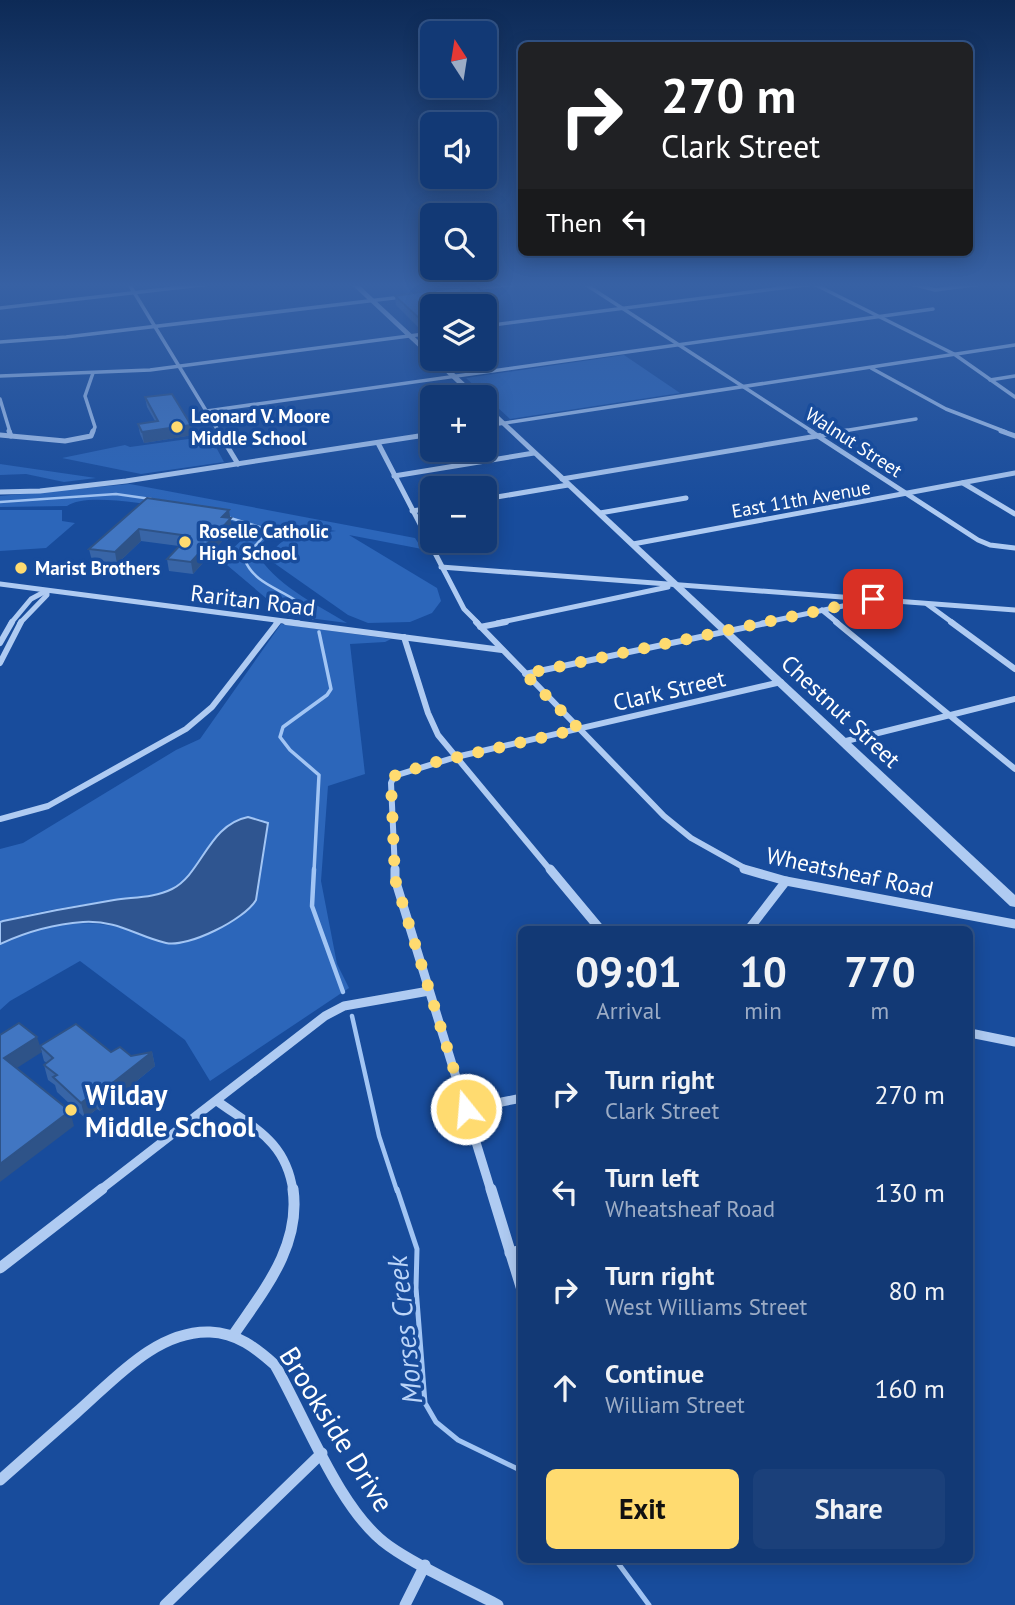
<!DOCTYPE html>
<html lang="en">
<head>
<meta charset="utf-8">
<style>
  body { margin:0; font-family:"PT Sans",sans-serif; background:#1b407a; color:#f1f3f6; height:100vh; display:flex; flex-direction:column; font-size:26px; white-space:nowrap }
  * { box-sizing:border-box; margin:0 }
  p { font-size:23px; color:#9cacc5 }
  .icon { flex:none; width:38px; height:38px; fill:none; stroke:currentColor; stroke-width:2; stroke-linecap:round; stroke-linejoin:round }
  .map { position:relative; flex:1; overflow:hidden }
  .side { position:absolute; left:518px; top:926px; width:455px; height:637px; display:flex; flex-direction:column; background:#123975; border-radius:10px; box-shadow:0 4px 18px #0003,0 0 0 2px #315387 }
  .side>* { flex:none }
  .guide { position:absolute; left:518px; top:42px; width:455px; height:214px; border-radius:10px; box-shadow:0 4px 18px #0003,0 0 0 2px #315387; background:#202124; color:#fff; overflow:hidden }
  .needle { width:46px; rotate:348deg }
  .tools { position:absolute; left:420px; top:21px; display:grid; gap:14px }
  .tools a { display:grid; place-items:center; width:77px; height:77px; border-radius:10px; background:#123975; box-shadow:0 4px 18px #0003,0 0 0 2px #315387; font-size:35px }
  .pin { position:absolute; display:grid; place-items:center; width:60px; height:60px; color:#fff; margin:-30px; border-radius:14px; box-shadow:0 4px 10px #0006 }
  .me { position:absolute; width:77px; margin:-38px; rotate:343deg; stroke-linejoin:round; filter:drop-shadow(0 0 5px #0008) }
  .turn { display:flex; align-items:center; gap:24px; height:147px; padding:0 28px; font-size:32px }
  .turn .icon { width:91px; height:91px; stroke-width:2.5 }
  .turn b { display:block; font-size:49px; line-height:60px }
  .then { display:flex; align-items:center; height:66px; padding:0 28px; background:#0003; gap:14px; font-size:26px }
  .eta { display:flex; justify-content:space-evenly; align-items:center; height:119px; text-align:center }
  .eta b { font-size:42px; font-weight:600; line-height:49px }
  .action { display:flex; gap:14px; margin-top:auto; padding:14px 28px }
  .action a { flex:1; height:80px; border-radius:10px; background:#ffdb70; color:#111; font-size:28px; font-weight:600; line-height:80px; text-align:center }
  .action a+a { background:#1b407a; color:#f1f3f6 }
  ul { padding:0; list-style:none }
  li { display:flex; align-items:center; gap:21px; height:98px; padding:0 28px }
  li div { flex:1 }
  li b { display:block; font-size:26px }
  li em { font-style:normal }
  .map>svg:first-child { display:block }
  .green { fill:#2c66ba }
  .water { fill:#2f5590; stroke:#a2c5f4; stroke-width:2 }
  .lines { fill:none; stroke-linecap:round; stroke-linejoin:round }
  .stream-far3 { stroke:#a2c5f4; stroke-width:2.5 }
  .stream-far2 { stroke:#a2c5f4; stroke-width:3.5 }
  .stream-far1 { stroke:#a2c5f4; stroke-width:4.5 }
  .stream { stroke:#a2c5f4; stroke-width:5 }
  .minor-far4 { stroke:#afcbf2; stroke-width:3.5 }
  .minor-far3 { stroke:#afcbf2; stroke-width:5 }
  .minor-far2 { stroke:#afcbf2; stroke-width:6 }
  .minor-far1 { stroke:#afcbf2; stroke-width:9 }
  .minor { stroke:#afcbf2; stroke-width:11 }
  .tertiary { fill:#afcbf2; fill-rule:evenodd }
  .wall { fill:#3865a7 }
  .shaded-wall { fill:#2e5388 }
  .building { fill:#4176c2; stroke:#2e5388; stroke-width:2 }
  .route { stroke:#ffdb70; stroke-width:12; stroke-dasharray:0 21.6 }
  .poi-dot { fill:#ffdb70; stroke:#184c9c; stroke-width:2.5 }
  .labels { text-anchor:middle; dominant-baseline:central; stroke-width:7; stroke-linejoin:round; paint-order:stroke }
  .far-poi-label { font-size:19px; font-weight:bold; fill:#fff; stroke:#184c9c; text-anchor:start }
  .far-street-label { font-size:19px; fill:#fff; stroke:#184c9c }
  .street-label { font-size:23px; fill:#fff; stroke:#184c9c }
  .near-poi-label { font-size:28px; font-weight:bold; fill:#fff; stroke:#184c9c; text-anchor:start }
  .near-water-label { font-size:28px; font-style:italic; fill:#bcd5f8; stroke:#184c9c }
  .near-street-label { font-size:28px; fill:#fff; stroke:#184c9c }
</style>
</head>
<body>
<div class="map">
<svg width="1015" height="1605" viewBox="0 0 1015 1605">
  <rect width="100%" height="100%" fill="#184c9c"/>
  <g class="green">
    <path d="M624,355L680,393L510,419L466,378Z"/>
    <path d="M210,436L224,462L141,474L62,458L125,445L130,447Z"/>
    <path d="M0,464L96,478L64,482L26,474L0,475Z"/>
    <path d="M130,484L415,538L422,549L349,535L437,588L441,601L432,613L410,622L368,623L348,615L257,551L264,549L272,554C283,530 316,534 336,531C327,530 318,527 309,526C292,525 273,530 255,526C219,519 94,486 67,506L0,507V496Z"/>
    <path d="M0,510H62V521L75,523L46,548L0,551Z"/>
    <path d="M251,531L270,534L255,551C275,585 314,603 347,623L286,615L221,560Z"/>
    <path d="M281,624L391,639L385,642L350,644L365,774L328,786L321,881L337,964L349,988L210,1081L185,1040L80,961L10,1001L0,1010V944C61,916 105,917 166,943L261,819C210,812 207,868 174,888C157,898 140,896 122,899C81,905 39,910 0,922V849L23,843L176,750L200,739Z"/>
  </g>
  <path class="water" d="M248,817L268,823L256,900C245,919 188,948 166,943C136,936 118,920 83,922C54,924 26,932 0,944V922L3,921C40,913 77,906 114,900C134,897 154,898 172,889C202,874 208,825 248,817Z"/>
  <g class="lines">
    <g class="stream-far3">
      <path d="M0,502L116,494L151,499"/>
      <path d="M227,517L263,528L265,535L244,558C256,591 296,589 313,618"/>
    </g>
    <path class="stream-far2" d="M314,871L319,775L290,750L280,737L283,727L327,695L331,689L319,632"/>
    <g class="stream-far1">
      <path d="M314,869L312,906L343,992"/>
      <path d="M352,1016L379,1136L397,1191"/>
    </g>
    <g class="stream">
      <path d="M397,1189L417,1249L416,1288L425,1403L436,1422L458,1440L522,1471"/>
      <path d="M615,1559L649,1605"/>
    </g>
    <g class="minor-far4">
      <path d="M129,284L219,432"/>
      <path d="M585,284L813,432"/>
      <path d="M814,284L954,354L1015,397"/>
      <path d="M912,284L935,290L981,284"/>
      <path d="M427,294L517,284"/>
      <path d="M0,308L210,284"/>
      <path d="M485,326L813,284"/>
      <path d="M0,342L66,337L402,297"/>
      <path d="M871,368L946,409L1006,432"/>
      <path d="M0,376L150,370L432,333"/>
      <path d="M990,380L1015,376"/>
      <path d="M0,399L10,432"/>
      <path d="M207,411L933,309"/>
      <path d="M485,426L1015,345"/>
      <path d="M93,432L95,427L85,396L93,373"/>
      <path d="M837,432L916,419"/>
    </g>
    <g class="minor-far3">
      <path d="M9,431L11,436"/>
      <path d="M218,431L238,464"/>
      <path d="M810,431L978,540L990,545L1015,548"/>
      <path d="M1001,431L1015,436"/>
      <path d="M0,435L65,441L91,436L93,431"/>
      <path d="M378,443L464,609L478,623"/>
      <path d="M394,476L534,453"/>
      <path d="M562,479L847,431"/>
      <path d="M963,483L1015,514"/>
      <path d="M0,492L40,491L126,481L432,434"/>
      <path d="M485,499L568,485"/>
      <path d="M412,511L432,508"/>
      <path d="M600,513L686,498"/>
      <path d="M633,544L1015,473"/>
      <path d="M441,567L1015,610"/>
      <path d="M0,584L299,623"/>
      <path d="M927,604L953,623"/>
      <path d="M822,610L838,623"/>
      <path d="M11,623L31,599L46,591"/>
      <path d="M20,623L47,595V591"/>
      <path d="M276,623L278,621"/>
      <path d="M497,623L668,587"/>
      <path d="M762,623L862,602"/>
    </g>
    <g class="minor-far2">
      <path d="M286,622L502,650"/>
      <path d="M476,622L664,816L691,838L750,871"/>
      <path d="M836,622L1015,769"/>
      <path d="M951,622L1015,669"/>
      <path d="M480,627L506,622"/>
      <path d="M404,637L428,713L438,735L551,871"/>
      <path d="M0,643L12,622"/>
      <path d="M0,663L21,622"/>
      <path d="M525,674L771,622"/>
      <path d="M842,742L1015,699"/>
      <path d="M0,819L48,806L186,729L212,707L278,622"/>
      <path d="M395,871L391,783L394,776L456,757L781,682"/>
    </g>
    <g class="minor-far1">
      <path d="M395,869V879L491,1191"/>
      <path d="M550,869L600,929"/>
      <path d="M744,869L786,881L1015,924"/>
      <path d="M749,929L786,881"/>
      <path d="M970,1033L1015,1042"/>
      <path d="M217,1101C254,1128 286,1141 293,1191"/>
      <path d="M466,1109L522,1098"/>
      <path d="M99,1191L325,1016L344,1006L429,991"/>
    </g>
    <g class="minor">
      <path d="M491,1189L522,1290"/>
      <path d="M510,1253L522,1250"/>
      <path d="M0,1268L102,1189"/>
      <path d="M234,1334C264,1290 301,1246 293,1189"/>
      <path d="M0,1480C25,1458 51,1435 76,1413C113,1381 156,1330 210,1332C237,1333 256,1348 275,1365C305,1417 340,1512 389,1546C420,1568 464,1587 498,1605"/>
      <path d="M165,1605L322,1453"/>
      <path d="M405,1605L425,1565"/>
    </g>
    <g class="tertiary">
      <path d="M351,284H358L432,353V359H439L480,397H472Z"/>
      <path d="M485,403L1015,895V907L1010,906L485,409Z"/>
    </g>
  </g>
  <g class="wall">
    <path d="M460,286L491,298V307L474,306L460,295Z"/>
    <path d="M395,296L432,306V327L420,329L396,305Z"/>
    <path d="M457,359H482V367L466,369L458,362Z"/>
    <path d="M145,397L191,425L193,435L144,443L140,434L138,424L155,421L147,407Z"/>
    <path d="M147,498L229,510L232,530L193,574L169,571L167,559L179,546L141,541L117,564L92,561L89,549Z"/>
    <path d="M40,1046L111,1052L131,1056L152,1052L155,1066L100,1111L97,1109L85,1118L57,1092L55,1085L48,1080L44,1065L47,1063L44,1061Z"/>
  </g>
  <g class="shaded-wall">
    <path d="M491,298V307H485V306H476V299Z"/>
    <path d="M432,318V327L420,329V319Z"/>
    <path d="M473,359H482V367L466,369V360Z"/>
    <path d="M191,425L193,435L144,443L142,432Z"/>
    <path d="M229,510L232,530L193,574L191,562L222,517Z"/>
    <path d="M139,529L141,541L117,564L115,552Z"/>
    <path d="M37,1037L42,1052L9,1073L4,1058Z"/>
    <path d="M152,1052L155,1066L100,1111L96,1096Z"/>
    <path d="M93,1094L97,1109L85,1118L81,1103Z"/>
    <path d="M70,1111L74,1126L0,1182V1164Z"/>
  </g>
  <g class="building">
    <path d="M474,285L491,298L476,299L460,286Z"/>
    <path d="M433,290L452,306H432V318L420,319L395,296Z"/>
    <path d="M172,394L191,425L142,432L138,424L158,421L145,397Z"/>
    <path d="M147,498L229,510L222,517L231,518L191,562L167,559L189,536L139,529L115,552L89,549Z"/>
    <path d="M19,1023L37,1037L4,1058L70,1111L0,1164V1035Z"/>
    <path d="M76,1024L111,1052L120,1047L131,1056L152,1052L96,1096L93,1094L81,1103L53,1077L57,1075L44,1065L53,1058L40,1046Z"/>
  </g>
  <linearGradient id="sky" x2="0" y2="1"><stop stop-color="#0d2a56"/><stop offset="0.56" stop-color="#3761a4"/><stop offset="1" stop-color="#3761a4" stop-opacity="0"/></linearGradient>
  <rect width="1015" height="509" fill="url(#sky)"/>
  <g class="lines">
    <path class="route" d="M466,1109L395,879L391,783L394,776L432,763L579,729L525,674L873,599"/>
  </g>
  <g class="poi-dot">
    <circle cx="177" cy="427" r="7"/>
    <circle cx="185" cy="542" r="7"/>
    <circle cx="21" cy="568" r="7"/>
    <circle cx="71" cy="1110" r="7"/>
  </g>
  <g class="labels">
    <g class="far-poi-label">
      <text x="191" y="416">Leonard V. Moore<tspan x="191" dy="22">Middle School</tspan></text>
      <text x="199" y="531">Roselle Catholic<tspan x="199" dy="22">High School</tspan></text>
      <text x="35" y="568">Marist Brothers</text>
    </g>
    <g class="far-street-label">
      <text transform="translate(854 442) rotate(33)">Walnut Street</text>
      <text transform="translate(801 499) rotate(-10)">East 11th Avenue</text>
    </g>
    <g class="street-label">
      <text transform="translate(253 600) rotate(7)">Raritan Road</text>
      <text transform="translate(669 690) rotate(-13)">Clark Street</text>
      <text transform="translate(841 711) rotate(43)">Chestnut Street</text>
      <text transform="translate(850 872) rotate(12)">Wheatsheaf Road</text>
    </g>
    <g class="near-poi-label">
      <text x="85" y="1094">Wilday<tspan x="85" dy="32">Middle School</tspan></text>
    </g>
    <g class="near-water-label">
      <text transform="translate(404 1330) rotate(-96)">Morses Creek</text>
    </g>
    <g class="near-street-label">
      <text transform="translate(337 1429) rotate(58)">Brookside Drive</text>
    </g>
  </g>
</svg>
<div class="tools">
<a><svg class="needle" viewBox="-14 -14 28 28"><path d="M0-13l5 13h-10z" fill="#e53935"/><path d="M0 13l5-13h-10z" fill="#9cacc5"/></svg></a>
<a><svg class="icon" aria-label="sound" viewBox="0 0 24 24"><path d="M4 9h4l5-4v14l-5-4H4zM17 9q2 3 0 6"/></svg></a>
<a><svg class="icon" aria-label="search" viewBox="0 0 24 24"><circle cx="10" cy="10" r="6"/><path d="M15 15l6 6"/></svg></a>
<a><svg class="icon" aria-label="layers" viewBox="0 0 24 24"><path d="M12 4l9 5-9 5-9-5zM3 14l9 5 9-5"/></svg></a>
<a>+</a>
<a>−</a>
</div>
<div class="pin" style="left:873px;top:599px;background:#d93025"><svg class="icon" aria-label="arrive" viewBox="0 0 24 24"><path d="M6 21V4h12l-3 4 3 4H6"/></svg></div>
<svg class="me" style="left:466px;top:1109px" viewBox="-20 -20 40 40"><circle r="17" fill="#ffdb70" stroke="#fff" stroke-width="3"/><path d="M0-11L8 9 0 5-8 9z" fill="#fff"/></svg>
<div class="guide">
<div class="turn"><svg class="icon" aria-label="right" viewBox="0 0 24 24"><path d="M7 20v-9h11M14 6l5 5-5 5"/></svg><div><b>270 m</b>Clark Street</div></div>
<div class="then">Then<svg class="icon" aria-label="left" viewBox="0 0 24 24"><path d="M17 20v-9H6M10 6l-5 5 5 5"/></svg></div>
</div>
<section class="side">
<div class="eta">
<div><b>09:01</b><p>Arrival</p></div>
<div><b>10</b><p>min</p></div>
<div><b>770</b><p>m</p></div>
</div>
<ul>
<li><svg class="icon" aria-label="right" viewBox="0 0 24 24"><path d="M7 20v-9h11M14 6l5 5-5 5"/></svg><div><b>Turn right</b><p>Clark Street</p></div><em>270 m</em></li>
<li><svg class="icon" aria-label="left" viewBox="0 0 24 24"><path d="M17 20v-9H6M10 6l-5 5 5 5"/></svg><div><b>Turn left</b><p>Wheatsheaf Road</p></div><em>130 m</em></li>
<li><svg class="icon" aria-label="right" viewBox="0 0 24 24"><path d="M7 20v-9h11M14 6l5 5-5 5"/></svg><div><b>Turn right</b><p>West Williams Street</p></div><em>80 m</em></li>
<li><svg class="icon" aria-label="ahead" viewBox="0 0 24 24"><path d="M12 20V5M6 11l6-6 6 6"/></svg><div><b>Continue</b><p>William Street</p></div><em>160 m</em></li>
</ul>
<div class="action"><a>Exit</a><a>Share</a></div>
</section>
</div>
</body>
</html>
